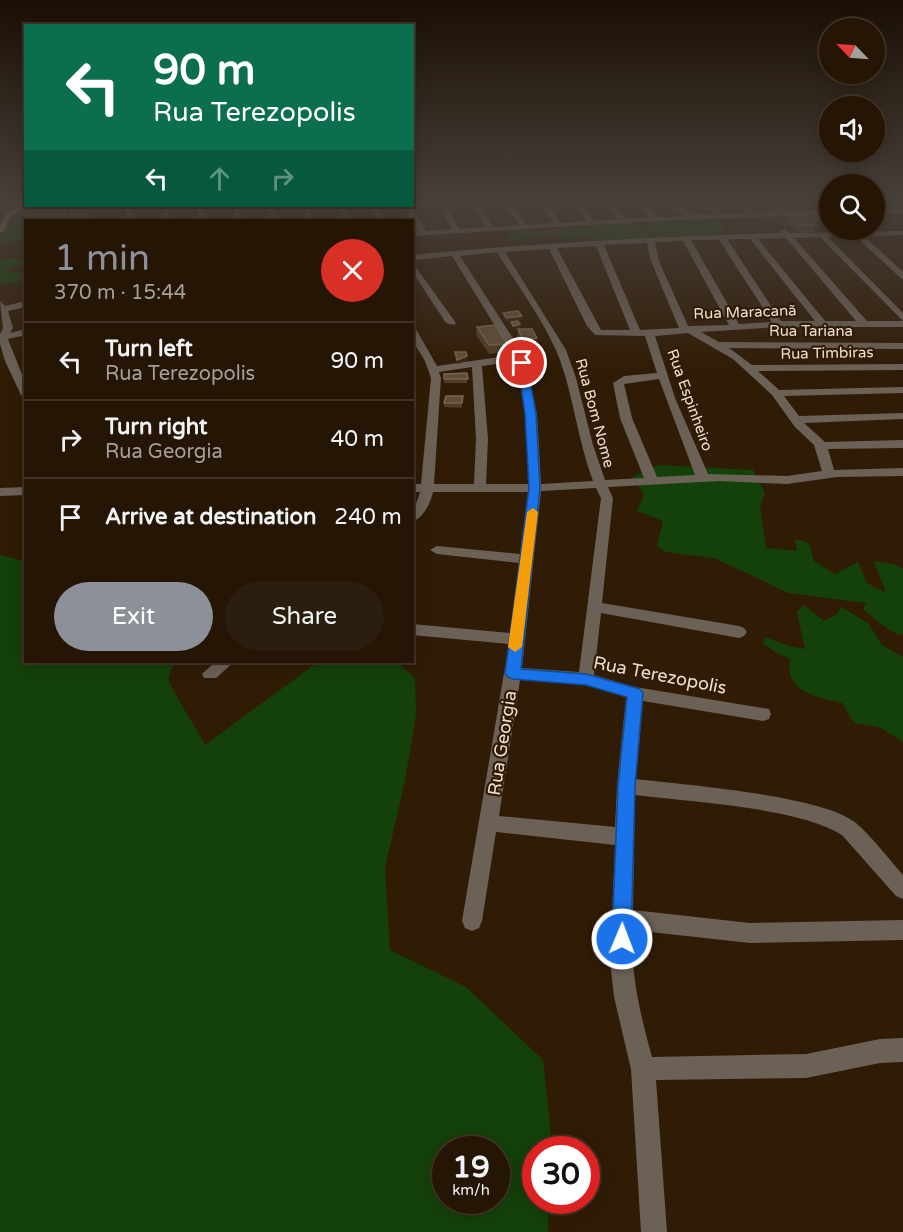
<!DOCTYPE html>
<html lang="en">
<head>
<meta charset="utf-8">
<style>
  body { margin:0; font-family:"Varela Round",sans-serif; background:#2c1e0e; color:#f1f3f6; height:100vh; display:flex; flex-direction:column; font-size:22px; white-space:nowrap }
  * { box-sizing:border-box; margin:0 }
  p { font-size:20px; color:#a39f9a }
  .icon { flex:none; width:33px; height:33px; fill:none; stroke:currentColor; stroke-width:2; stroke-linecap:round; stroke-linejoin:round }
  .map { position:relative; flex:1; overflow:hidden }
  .side { position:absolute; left:24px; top:219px; width:390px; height:444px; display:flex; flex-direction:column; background:#241504; border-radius:0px; box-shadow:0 3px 15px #0003,0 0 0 2px #413426 }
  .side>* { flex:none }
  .banner { position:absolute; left:24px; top:24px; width:390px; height:183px; border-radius:0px; box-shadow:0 3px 15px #0003,0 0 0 2px #413426; background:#0b6e4f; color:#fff; overflow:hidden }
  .needle { width:39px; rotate:295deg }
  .tools { position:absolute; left:819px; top:18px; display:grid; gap:12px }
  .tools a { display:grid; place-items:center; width:66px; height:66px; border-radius:50%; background:#241504; box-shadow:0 3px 15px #0003,0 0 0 2px #413426; font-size:30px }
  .speed { position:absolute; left:432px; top:1136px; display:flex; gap:12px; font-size:30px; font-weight:700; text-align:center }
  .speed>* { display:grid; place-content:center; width:78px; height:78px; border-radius:50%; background:#241504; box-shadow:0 3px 15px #0003,0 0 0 2px #413426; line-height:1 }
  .speed small { font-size:15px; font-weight:400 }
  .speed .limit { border:9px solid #d22; background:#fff; color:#111 }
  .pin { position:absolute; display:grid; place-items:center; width:51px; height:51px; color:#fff; margin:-26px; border:3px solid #fff; border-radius:50%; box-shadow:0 2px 6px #0007 }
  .me { position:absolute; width:66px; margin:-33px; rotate:1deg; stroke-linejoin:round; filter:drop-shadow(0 0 4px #0008) }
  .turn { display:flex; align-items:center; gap:21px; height:126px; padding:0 30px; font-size:27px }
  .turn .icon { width:78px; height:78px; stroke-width:2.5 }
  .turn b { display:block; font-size:42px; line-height:51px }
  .lanes { display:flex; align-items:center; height:57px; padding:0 30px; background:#0003; justify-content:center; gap:30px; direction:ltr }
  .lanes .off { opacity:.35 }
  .round { display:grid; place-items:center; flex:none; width:63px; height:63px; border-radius:32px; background:#2c1e0e }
  .headline { display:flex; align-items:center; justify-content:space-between; height:102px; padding:0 30px }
  h1 { font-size:36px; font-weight:600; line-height:45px; color:#8c9099 }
  .cta { display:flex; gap:12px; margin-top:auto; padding:12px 30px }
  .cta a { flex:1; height:69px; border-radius:36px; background:#8c9099; color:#fff; font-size:24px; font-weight:600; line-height:69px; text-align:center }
  .cta a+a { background:#2c1e0e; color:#f1f3f6 }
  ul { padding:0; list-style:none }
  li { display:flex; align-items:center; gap:18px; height:78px; padding:0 30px; border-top:2px solid #413426 }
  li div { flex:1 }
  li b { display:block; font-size:22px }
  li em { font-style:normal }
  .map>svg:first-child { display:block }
  .green { fill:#144009; fill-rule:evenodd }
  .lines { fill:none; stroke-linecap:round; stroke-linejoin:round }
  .stream { stroke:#647e7e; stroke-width:3 }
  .street { fill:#6c6157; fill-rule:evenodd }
  .secondary { fill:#988576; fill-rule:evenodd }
  .wall { fill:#513c26 }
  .shaded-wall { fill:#3d2811 }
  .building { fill:#614e38; stroke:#776450; stroke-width:1.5 }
  .route { fill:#1a73e8; stroke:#114b97; stroke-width:1.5 }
  .slow { fill:#f59e0b }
  .labels { text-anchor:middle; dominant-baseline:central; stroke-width:4.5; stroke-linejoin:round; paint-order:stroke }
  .far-street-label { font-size:15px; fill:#ecdfd1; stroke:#301c05 }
  .street-label { font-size:18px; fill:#ecdfd1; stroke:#301c05 }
</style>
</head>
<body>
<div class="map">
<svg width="903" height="1232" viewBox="0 0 903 1232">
  <rect width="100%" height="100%" fill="#301c05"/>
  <g class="green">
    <path d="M40,210L33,220H26L25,238L0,245C0,221 18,212 40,210Z"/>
    <path d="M698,219L720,221L725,228L716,236H668L665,238L652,234L651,228L644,222Z"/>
    <path d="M604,223H635L653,238L592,240L585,235L569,240L553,234L510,240L509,232L593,227Z"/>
    <path d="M15,258L22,260V264L4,269L13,273H24L22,281L0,284V260Z"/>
    <path d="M658,465L753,470L765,493L760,506L766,548L797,551L795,539L809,543L814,561L835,574L858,562L867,583L886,593L874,561L896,565L903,569V634L900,635C882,628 878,619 863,610L866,603L789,593L714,558L666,552L657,546L663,521L637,511L644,495L632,477Z"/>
    <path d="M0,555L25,561L26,662H174L168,679C178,702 193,722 205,745L318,662H397L415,678L416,715L405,780L385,868L390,950L466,987L543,1060L551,1134V1149H536V1200H549L548,1232H0ZM446,1149H496V1200H446Z"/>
    <path d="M804,605L824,621L837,614L841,607L868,623L882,645L903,657V742L879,727L854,723L842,703C817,697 784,692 790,659L775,652L763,643L765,637L789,646L805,649L797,612Z"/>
  </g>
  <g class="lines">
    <path class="stream" d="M0,200H3"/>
    <g class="street">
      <path d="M437,200H443L459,229L486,227L470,200H476L493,227L519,225L503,200H509L526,225L554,223L537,200H543L561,223L586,221L571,200H577L594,221L618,219L604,200H610L626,219L650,217L637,200H644L658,217L683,216L670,200H677L691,215L714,214L702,200H709L722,214L747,213L735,200H742L755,213L778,212L766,200H774L787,211L830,210V214L656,221L412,236V232L418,231L405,206H411L426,231L452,229Z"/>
      <path d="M125,206H132L133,220H126Z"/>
      <path d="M161,206H168L169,220H162Z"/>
      <path d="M197,206H204L206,220H199Z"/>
      <path d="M232,206H238L242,220H236Z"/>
      <path d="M267,206H273L278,220H272Z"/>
      <path d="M302,206H308L313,220H307Z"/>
      <path d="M337,206H343L349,220H343Z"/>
      <path d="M371,206H377L384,220H378Z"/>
      <rect x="874" y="209" width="29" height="4"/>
      <path d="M784,229L790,233L903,231V235L864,236L903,272V280L855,236L828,237L903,313V321L820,237L794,238L867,321H903V327H778L701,332L719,342L903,343V349L729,348L752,365L903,364V370L758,371L779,390L903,387V393L784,396L799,416L903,413V419L804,423L825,442L903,440V448L828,449L834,470L903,468V476L837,477L787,484L720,481L608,487L613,498L602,603L739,626L744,628L747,632L744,636L739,638L601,613L594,675L635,687L769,709L771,714L769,719L763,721L643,701L636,779C684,785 822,795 856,823C873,838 888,858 903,875V899L896,896L842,835C797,807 690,802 635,795L633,910L750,923L903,920V940L750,943L632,930C631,976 640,1013 652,1057L806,1054L880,1039L903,1038V1062L880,1063L806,1078L656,1080L667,1232H641L631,1069L614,997L610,960L615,845L496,832L482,921L479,928L472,931L465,928L462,921L509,644L412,635V624L510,633L519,563L437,554L430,550L437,546L520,554L528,492H433C430,504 424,517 412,522C412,510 417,503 420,492H412V484H421L431,378L425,361L412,340V328L417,331L437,366L513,355L452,256L412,260V255C535,243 659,236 782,233L780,231ZM786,238L856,321H825L758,239ZM727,239H750L815,321H781ZM691,240H719L772,322L739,324ZM683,241L729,325L688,326L659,261L655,242ZM647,243L651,261L679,328L640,330L604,245ZM596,246L630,330H601L557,248ZM549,249L587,326L595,335L645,336L657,373L624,376L613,383L620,418L644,478L605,480L593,445L576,378L566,350L505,252ZM497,252C516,283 548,327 560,360C574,399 578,441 593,481L541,484L537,414L525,357L460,256ZM688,333L733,359L772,395L795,427L814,445L822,471L787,476L708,474L675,398L655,336ZM516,361L525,414L529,484H486L488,439L482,366ZM472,367L476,439L474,484H434L441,378L439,372ZM659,379L695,475L657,477L632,418L624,384ZM596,488L601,498L579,672L522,668L541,491ZM520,680L586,685L626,697L617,786L615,827L499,816Z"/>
      <path d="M412,262L456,323L454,325L446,323L412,271Z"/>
      <path d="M0,301L5,306L26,301V307L8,311L13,328L10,333L26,329V335L8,339C15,359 26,377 26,398L21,395L5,361L0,344V334L3,328Z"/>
      <path d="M26,487V495L0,496V488Z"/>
      <path d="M215,662H234L216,678H204L202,674Z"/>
    </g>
    <path class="secondary" d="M23,204L30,206L11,216L3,232H0C0,215 9,212 23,204Z"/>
  </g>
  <g class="wall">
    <path d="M813,214H830V225H815L813,232H797L786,222L788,215L811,220Z"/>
    <path d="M477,327L507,344V352L489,354L476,335Z"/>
    <path d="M518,329L537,338L536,346L524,349L517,338Z"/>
    <path d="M467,373V383H444V374Z"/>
    <path d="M462,400V408L444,407V403Z"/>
  </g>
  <g class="shaded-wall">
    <path d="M48,206L51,211L49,220H45Z"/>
    <path d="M67,206H71L72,209L70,220H65Z"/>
    <path d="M87,206H90V220H86Z"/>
    <path d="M522,316V320L506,322V318Z"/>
    <path d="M520,324V328L513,330V326Z"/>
    <path d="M537,338L536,346L524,349V341Z"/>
    <path d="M467,356V361L457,364V360Z"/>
  </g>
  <g class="building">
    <path d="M33,206H48L45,220H29Z"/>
    <path d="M52,206H67L65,220H49Z"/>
    <path d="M72,206H87L86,220H69Z"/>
    <path d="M805,214L816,225H799L788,215Z"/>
    <path d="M813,214H830V218L813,219Z"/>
    <path d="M518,311L522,316L506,318L503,313Z"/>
    <path d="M518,321L520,324L513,326L511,322Z"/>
    <path d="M495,325L507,344L489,345L477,327Z"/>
    <path d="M518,329H532L537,338L524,341Z"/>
    <path d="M455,352H466L467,356L457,360Z"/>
    <path d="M467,373L468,379H444V374Z"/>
    <path d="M446,396H463L462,403H444Z"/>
  </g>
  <linearGradient id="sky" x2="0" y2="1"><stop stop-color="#1a0f03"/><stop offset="0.54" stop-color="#48403b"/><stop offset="1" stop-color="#48403b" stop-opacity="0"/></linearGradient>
  <rect width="903" height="372" fill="url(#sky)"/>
  <path class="route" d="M522,360L527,363L536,414L540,488L521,669L586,674L640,689L643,693L635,786L631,939L629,946L622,949L615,946L612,939L618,786L627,697L586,685L513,679L508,677L505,674L529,488L525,414L518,363Z"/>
  <path class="slow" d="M533,508L538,512L522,647L515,652L508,647L527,512Z"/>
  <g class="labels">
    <g class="far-street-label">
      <text transform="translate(745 312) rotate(-2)">Rua Maracanã</text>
      <text x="811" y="331">Rua Tariana</text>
      <text transform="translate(827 353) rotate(-1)">Rua Timbiras</text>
      <text transform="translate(690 400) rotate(70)">Rua Espinheiro</text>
      <text transform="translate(595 413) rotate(75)">Rua Bom Nome</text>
    </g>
    <g class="street-label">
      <text transform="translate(660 675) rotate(11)">Rua Terezopolis</text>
      <text transform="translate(502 743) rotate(-81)">Rua Georgia</text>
    </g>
  </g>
</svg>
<div class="tools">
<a><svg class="needle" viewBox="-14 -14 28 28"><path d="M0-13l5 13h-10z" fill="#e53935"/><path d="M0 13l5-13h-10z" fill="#a39f9a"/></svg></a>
<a><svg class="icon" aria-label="sound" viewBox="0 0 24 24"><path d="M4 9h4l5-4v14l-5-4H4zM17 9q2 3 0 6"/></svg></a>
<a><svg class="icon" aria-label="search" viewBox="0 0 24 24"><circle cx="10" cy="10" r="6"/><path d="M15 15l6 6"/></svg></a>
</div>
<div class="speed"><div>19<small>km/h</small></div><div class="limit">30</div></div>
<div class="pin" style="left:522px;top:363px;background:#d93025"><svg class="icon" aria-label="arrive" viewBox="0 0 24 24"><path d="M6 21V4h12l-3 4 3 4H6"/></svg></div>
<svg class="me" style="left:622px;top:939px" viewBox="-20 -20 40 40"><circle r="17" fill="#1a73e8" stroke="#fff" stroke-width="3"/><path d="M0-11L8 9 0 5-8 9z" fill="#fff"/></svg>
<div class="banner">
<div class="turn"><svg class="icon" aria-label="left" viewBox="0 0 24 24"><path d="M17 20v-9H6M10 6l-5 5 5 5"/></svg><div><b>90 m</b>Rua Terezopolis</div></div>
<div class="lanes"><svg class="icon" aria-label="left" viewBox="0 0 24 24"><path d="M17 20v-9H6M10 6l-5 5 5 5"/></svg><svg class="icon off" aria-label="ahead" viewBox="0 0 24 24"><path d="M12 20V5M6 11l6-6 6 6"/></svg><svg class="icon off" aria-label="right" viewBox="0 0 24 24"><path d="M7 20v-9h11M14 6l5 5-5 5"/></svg></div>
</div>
<section class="side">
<div class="headline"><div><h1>1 min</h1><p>370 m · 15:44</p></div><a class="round" style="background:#d93025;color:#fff"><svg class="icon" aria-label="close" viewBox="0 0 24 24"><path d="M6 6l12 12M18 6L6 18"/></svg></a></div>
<ul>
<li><svg class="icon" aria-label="left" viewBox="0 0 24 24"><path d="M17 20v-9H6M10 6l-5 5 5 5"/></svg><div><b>Turn left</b><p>Rua Terezopolis</p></div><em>90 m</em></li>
<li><svg class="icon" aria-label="right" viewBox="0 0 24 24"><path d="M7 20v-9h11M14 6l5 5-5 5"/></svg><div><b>Turn right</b><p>Rua Georgia</p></div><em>40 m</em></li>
<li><svg class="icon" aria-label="arrive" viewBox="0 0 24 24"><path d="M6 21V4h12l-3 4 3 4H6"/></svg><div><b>Arrive at destination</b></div><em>240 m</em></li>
</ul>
<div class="cta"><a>Exit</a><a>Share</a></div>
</section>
</div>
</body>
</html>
